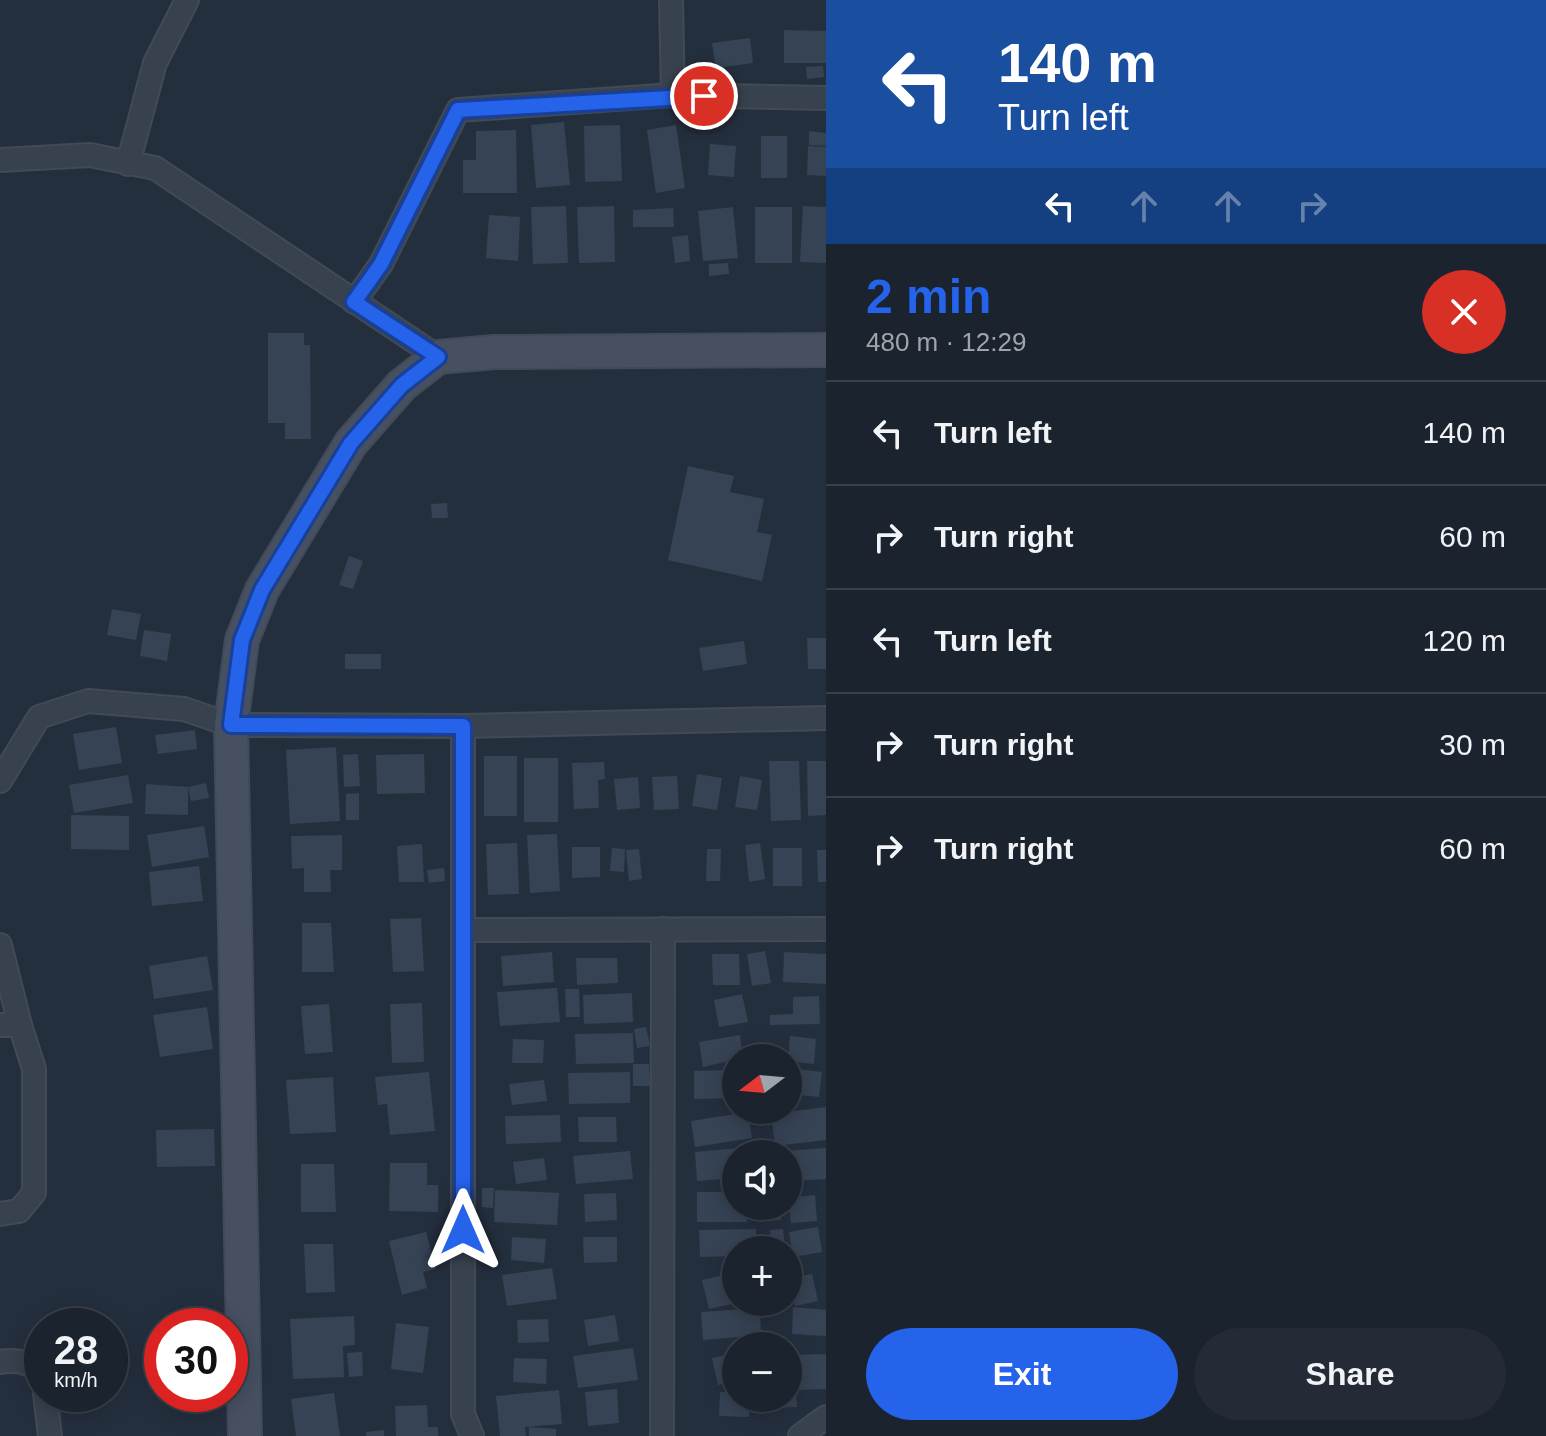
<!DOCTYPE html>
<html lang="en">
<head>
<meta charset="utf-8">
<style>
  body { margin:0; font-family:Helvetica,sans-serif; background:#242b36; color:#f1f3f6; height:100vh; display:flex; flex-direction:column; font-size:30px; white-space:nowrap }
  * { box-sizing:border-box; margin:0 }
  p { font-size:26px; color:#a0a4aa }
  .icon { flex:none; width:44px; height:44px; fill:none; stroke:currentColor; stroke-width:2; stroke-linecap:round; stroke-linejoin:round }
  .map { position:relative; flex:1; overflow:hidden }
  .sheet { display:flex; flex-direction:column; background:#1b232e; width:720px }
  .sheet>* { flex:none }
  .top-card { background:#1a4fa0; color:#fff; overflow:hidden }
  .needle { width:52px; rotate:254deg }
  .controls { position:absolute; left:722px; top:1044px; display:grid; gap:16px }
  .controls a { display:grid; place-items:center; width:80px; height:80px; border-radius:50%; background:#1b232e; box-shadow:0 4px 20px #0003,0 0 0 2px #39404a; font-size:40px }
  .speed { position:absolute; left:24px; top:1308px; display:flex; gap:16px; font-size:40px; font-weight:700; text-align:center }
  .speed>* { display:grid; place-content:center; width:104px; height:104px; border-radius:50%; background:#1b232e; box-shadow:0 4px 20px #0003,0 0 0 2px #39404a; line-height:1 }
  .speed small { font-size:20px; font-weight:400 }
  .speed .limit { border:12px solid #d22; background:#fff; color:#111 }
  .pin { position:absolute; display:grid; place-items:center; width:68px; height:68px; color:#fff; margin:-34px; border:4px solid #fff; border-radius:50%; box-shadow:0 2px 8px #0007 }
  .me { position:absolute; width:88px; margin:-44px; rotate:0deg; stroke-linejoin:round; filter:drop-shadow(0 0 6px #0008) }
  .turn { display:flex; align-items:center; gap:28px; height:168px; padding:0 40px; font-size:36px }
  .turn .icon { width:104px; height:104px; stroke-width:2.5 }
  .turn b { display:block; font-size:56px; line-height:68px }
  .lanes { display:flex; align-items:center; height:76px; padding:0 40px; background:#0003; justify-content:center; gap:40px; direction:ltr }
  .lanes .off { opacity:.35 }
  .round { display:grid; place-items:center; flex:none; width:84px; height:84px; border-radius:42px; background:#242b36 }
  .overview { display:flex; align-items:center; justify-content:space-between; height:136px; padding:0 40px }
  h1 { font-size:48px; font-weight:700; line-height:60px; color:#2563eb }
  .action { display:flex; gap:16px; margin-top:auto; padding:16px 40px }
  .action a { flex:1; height:92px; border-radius:48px; background:#2563eb; color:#fff; font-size:32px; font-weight:700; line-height:92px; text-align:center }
  .action a+a { background:#242b36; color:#f1f3f6 }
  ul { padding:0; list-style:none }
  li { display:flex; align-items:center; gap:24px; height:104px; padding:0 40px; border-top:2px solid #39404a }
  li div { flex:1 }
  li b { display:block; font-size:30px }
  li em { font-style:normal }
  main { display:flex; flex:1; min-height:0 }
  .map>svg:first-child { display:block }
  .building { fill:#364354 }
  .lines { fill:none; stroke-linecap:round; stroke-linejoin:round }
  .street-casing { stroke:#414a57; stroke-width:26 }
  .secondary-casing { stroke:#414a57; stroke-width:36 }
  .street { stroke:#38414e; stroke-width:22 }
  .secondary { stroke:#465061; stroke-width:32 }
  .route-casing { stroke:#184099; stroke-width:20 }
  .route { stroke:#2563eb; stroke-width:14 }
</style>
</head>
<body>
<main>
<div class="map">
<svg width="826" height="1436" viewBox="0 0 826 1436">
  <rect width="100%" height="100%" fill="#242f3e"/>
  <g class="building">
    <path d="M784,30L826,31V63H784Z"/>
    <path d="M750,38L753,63L716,68L712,43Z"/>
    <path d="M823,66L824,77L807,79L806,67Z"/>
    <path d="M564,122L570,185L536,188L531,125Z"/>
    <path d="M620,125L622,181L585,182L584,126Z"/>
    <path d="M676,125L685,188L656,193L647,130Z"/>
    <path d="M516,130L517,193H463V160H476V131Z"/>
    <path d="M809,131L826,133V146L809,145Z"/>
    <rect x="761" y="136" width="26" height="42"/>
    <path d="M710,144L736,146L734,177L708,175Z"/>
    <path d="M808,146L826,147V176L807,175Z"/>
    <path d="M566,206L568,263L533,264L531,207Z"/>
    <path d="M614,206L615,262L579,263L577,207Z"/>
    <path d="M803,206L826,207V263L800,262Z"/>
    <path d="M733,207L738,258L703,261L698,211Z"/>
    <rect x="755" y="207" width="37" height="56"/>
    <path d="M673,208L674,227H633V210Z"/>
    <path d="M489,215L520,217L518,261L486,258Z"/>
    <path d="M688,235L690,261L675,263L672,237Z"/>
    <path d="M728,263L729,274L709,276V264Z"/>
    <path d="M268,333H304V345H310L311,439H285V423H268Z"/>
    <path d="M688,466L734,476L730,492L764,499L757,532L772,535L762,581L668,560Z"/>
    <path d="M447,503L448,518H432L431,504Z"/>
    <path d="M349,556L363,561L353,589L339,585Z"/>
    <path d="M112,609L141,614L136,640L107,635Z"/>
    <path d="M144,630L171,634L167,661L140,656Z"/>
    <path d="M807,638H826V669H808Z"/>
    <path d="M744,641L747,664L703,671L699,648Z"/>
    <rect x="345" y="654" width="36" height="15"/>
    <path d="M116,727L122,763L79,770L73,734Z"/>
    <path d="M195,730L197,749L158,754L155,735Z"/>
    <path d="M336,747L340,821L290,824L286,750Z"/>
    <path d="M358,754L360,786L344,787L343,755Z"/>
    <path d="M424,754L425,793L377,794L376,755Z"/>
    <rect x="484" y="756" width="33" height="60"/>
    <rect x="524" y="758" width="34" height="64"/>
    <path d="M769,761H799L801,820L771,821Z"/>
    <path d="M807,761H826V815L808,816Z"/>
    <path d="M604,762L605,779L598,780L599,808L574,809L572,763Z"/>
    <path d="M697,774L722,778L717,810L692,806Z"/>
    <path d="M128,775L133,803L74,813L69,785Z"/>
    <path d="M677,776L679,809L654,810L652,777Z"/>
    <path d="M740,776L762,780L757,810L735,807Z"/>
    <path d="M638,777L640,808L617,810L614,779Z"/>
    <path d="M206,783L209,798L191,801L188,787V815L145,814L146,784L188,787Z"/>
    <path d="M359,793V820H346V794Z"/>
    <path d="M71,815L129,816V850L71,849Z"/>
    <path d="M204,826L209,857L152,867L147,835Z"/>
    <path d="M557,834L560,891L530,893L527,835Z"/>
    <path d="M342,835V870H330L331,892H304V868L292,869L291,836Z"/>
    <path d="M517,843L519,894L488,895L486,844Z"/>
    <path d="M760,843L765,879L749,882L745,845Z"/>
    <path d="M422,844L424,882H399L397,846Z"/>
    <path d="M572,847H600V877L572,878Z"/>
    <path d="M612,848L625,849L624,872L610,871Z"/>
    <rect x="773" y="848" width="29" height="38"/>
    <path d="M639,849L642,879L629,881L626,850Z"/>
    <path d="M707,849H721L720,881H706Z"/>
    <path d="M817,850H826V882H818Z"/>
    <path d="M199,866L203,901L152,906L149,872Z"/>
    <path d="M444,868L445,881L429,883L427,870Z"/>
    <path d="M421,918L424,971L393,972L390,919Z"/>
    <path d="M302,923H331L334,972H302Z"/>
    <path d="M765,951L771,983L752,986L747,954Z"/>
    <path d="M552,952L554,982L503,986L501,956Z"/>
    <path d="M784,952L826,954V984L783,982Z"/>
    <path d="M712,954H739L740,985H713Z"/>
    <path d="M207,956L213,990L154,999L149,966Z"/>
    <path d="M576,958H617L618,983L577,985Z"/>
    <path d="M557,988L560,1022L500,1026L497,992Z"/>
    <path d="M565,989H579L580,1017H566Z"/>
    <path d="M632,993L633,1022L584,1024L583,995Z"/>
    <path d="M742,994L748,1022L719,1027L714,1000Z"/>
    <path d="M819,996L820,1024L770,1025V1015L793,1014V997Z"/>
    <path d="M422,1003L424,1062L392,1063L390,1004Z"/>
    <path d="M329,1004L333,1052L305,1054L301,1006Z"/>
    <path d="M207,1007L213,1049L160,1057L153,1015Z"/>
    <path d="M646,1027L650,1046L637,1048L634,1029Z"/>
    <path d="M633,1033L634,1063L576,1064L575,1034Z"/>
    <path d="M740,1035L743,1058L703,1067L699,1042Z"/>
    <path d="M790,1036L816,1039L814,1064L788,1061Z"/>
    <path d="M513,1039L544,1040L543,1063H512Z"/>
    <path d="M633,1064H649L650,1086H633Z"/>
    <path d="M788,1068L822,1072L819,1097L788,1094Z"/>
    <path d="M736,1070V1098L694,1099V1071Z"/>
    <path d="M429,1072L435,1131L390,1135L387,1104L378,1105L375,1077Z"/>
    <path d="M630,1072V1103L569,1104L568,1073Z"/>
    <path d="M333,1077L336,1132L290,1134L286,1080Z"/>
    <path d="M544,1080L547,1101L512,1105L509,1084Z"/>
    <path d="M826,1107V1140L775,1146L771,1114Z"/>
    <path d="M748,1112L752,1138L695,1147L691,1121Z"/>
    <path d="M560,1115L561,1142L506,1144L505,1116Z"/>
    <path d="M578,1117H616L617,1142H579Z"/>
    <path d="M214,1129L215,1166L157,1167L156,1130Z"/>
    <path d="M752,1147V1154H736V1178L697,1181L695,1152Z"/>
    <path d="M826,1148V1179L788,1181L786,1151Z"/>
    <path d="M630,1151L633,1179L576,1184L573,1156Z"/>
    <path d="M544,1158L547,1180L516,1184L513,1162Z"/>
    <path d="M390,1163H427V1185H438V1212L389,1211Z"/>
    <path d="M301,1164H334L336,1212H301Z"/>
    <path d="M482,1188H494L493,1208L482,1207Z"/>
    <path d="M495,1190L559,1193L557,1225L494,1222Z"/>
    <path d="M697,1192H736V1206H747V1222H697Z"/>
    <path d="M616,1193L617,1220L585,1222L584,1194Z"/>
    <path d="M815,1195L817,1221L791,1223L788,1198Z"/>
    <path d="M766,1206H780L781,1220L767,1221Z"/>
    <path d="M818,1227L822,1252L793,1257L789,1232Z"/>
    <path d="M756,1229V1250H736V1256L700,1257L699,1230Z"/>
    <path d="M783,1229L785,1250H771L770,1230Z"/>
    <path d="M426,1232L436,1269L423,1272L427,1288L402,1295L389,1241Z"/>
    <path d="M512,1237L546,1239L544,1263L511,1260Z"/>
    <path d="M583,1237H617V1262L584,1263Z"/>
    <path d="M304,1244H333L335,1292L306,1293Z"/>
    <path d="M552,1268L557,1299L507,1306L502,1275Z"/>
    <path d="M736,1272V1303L709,1309L702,1280Z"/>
    <path d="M812,1274L818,1301L795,1306L790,1278Z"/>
    <path d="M793,1307L826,1310V1336L792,1334Z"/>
    <path d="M760,1308L761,1335L703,1340L701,1312Z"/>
    <path d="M615,1315L619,1341L588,1346L584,1320Z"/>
    <path d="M354,1316L355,1345L343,1346L344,1377L293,1379L290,1319Z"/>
    <path d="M548,1319L549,1342L518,1343L517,1320Z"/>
    <path d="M396,1323L429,1327L423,1373L391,1369Z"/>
    <path d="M633,1348L638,1380L578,1388L573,1356Z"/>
    <path d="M362,1352L363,1376L349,1377L347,1353Z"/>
    <path d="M736,1353V1381L718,1385L712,1358Z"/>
    <path d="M826,1354V1389L796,1390L797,1407L777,1408L776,1398H788V1355Z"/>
    <path d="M514,1358L547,1359L546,1384L513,1382Z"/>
    <path d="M617,1389L619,1423L588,1426L585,1392Z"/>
    <path d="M559,1390L562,1424L525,1427L526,1436H500L496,1396Z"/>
    <path d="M720,1392H736V1398H750L749,1417L719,1416Z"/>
    <path d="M334,1393L340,1436H296L291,1399Z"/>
    <path d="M427,1405L428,1427H438V1436H396L395,1406Z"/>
    <path d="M529,1427L556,1429V1436H529Z"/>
    <path d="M384,1430V1436H366V1432Z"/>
  </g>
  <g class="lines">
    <g class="street-casing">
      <g id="street">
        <path d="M671,0L673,95"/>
        <path d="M0,160L90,155L155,168L438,357"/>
        <path d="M128,164L155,63L187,0"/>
        <path d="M354,302L381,264L458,110L673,95L826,98"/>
        <path d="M463,726V1414L472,1436"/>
        <path d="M0,781L39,717L88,701L184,709L231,725L463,726L826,718"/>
        <path d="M465,930L826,929"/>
        <path d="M0,945L20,1025"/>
        <path d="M0,1025H20L34,1069V1193L19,1211L0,1214"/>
        <path d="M0,1362C18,1359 28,1362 42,1373"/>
        <path d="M45,1394L50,1436"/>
        <path d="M662,1436L663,929"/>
        <path d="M800,1436L826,1417"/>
      </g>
    </g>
    <g class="secondary-casing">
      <path id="secondary" d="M245,1436L231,725L242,640L262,590L351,443L402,385L438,357L494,352L826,350"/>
    </g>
    <use href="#street" class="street"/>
    <use href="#secondary" class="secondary"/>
  </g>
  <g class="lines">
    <g class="route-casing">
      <path id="route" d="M463,1230V726L231,725L242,640L262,590L351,443L402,385L438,357L354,302L381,264L458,110L704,96"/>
    </g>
    <use href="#route" class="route"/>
  </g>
</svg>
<div class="controls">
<a><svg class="needle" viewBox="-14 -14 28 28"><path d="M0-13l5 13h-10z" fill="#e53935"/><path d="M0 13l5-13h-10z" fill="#a0a4aa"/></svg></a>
<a><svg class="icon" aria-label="sound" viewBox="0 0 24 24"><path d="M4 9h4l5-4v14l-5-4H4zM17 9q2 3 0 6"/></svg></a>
<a>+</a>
<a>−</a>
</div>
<div class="speed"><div>28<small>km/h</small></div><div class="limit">30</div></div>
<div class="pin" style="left:704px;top:96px;background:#d93025"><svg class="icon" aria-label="arrive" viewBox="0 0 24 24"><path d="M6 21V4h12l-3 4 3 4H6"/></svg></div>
<svg class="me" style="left:463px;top:1230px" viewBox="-20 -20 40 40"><path d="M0-17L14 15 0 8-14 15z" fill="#2563eb" stroke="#fff" stroke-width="4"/></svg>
</div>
<section class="sheet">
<div class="top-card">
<div class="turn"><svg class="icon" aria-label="left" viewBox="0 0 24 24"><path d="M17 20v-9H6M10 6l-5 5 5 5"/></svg><div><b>140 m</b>Turn left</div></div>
<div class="lanes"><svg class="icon" aria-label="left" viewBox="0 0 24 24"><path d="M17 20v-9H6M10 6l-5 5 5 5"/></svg><svg class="icon off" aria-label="ahead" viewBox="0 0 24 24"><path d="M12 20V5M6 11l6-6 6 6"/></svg><svg class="icon off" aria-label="ahead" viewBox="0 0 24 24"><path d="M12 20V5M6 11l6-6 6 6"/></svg><svg class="icon off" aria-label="right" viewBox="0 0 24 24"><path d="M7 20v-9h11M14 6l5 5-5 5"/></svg></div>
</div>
<div class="overview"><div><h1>2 min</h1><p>480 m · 12:29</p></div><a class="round" style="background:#d93025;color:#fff"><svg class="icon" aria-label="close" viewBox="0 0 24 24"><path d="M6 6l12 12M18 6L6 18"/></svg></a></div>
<ul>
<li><svg class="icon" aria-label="left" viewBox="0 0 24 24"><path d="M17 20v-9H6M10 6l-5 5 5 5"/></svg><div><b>Turn left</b></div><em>140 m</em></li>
<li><svg class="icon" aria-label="right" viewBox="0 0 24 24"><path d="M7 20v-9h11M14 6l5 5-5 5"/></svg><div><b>Turn right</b></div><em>60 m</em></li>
<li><svg class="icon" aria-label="left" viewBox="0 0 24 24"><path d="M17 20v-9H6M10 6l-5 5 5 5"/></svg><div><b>Turn left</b></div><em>120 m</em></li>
<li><svg class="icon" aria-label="right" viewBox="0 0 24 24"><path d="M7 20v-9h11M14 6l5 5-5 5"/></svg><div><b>Turn right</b></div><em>30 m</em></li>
<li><svg class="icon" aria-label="right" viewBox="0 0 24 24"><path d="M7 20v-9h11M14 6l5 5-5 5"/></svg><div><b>Turn right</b></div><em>60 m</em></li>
</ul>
<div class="action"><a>Exit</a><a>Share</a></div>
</section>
</main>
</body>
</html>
